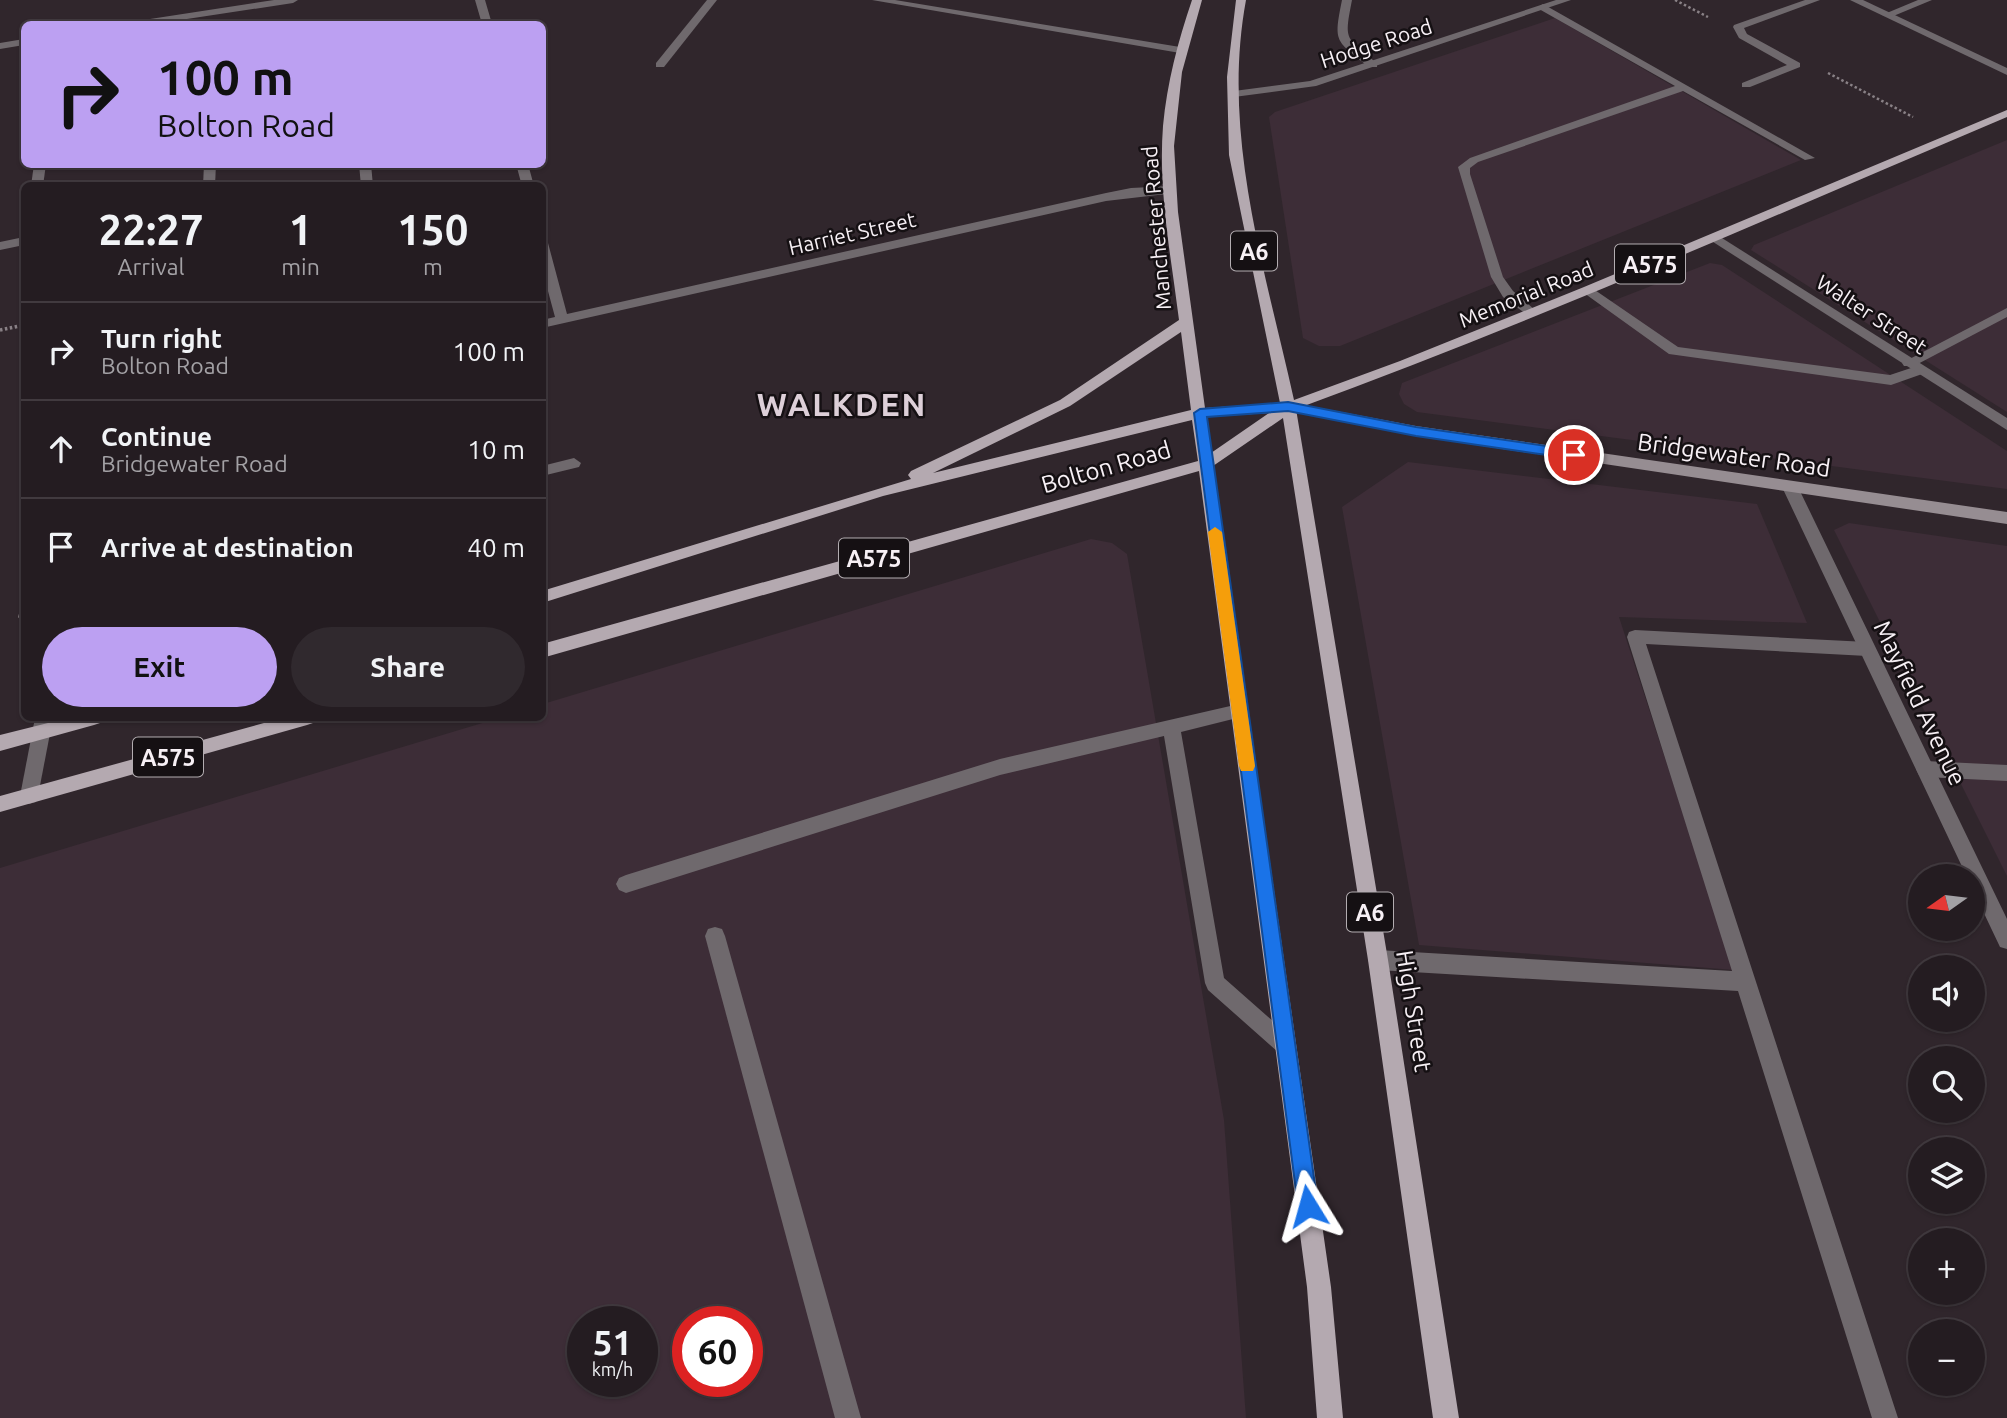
<!DOCTYPE html>
<html lang="en">
<head>
<meta charset="utf-8">
<style>
  body { margin:0; font-family:Ubuntu,sans-serif; background:#30292e; color:#f1f3f6; height:100vh; display:flex; flex-direction:column; font-size:26px; white-space:nowrap }
  * { box-sizing:border-box; margin:0 }
  p { font-size:23px; color:#a3a1a5 }
  .icon { flex:none; width:38px; height:38px; fill:none; stroke:currentColor; stroke-width:2; stroke-linecap:round; stroke-linejoin:round }
  .map { position:relative; flex:1; overflow:hidden }
  .drawer { position:absolute; left:21px; top:182px; width:525px; height:539px; display:flex; flex-direction:column; background:#241c21; border-radius:10px; box-shadow:0 2px 5px #0004,0 0 0 2px #413a3f }
  .drawer>* { flex:none }
  .top-card { position:absolute; left:21px; top:21px; width:525px; height:147px; border-radius:10px; box-shadow:0 2px 5px #0004,0 0 0 2px #413a3f; background:#bca0f2; color:#111; overflow:hidden }
  .needle { width:46px; rotate:256deg }
  .tools { position:absolute; left:1908px; top:864px; display:grid; gap:14px }
  .tools a { display:grid; place-items:center; width:77px; height:77px; border-radius:50%; background:#241c21; box-shadow:0 2px 5px #0004,0 0 0 2px #413a3f; font-size:35px }
  .speed { position:absolute; left:567px; top:1306px; display:flex; gap:14px; font-size:35px; font-weight:700; text-align:center }
  .speed>* { display:grid; place-content:center; width:91px; height:91px; border-radius:50%; background:#241c21; box-shadow:0 2px 5px #0004,0 0 0 2px #413a3f; line-height:1 }
  .speed small { font-size:18px; font-weight:400 }
  .speed .limit { border:10px solid #d22; background:#fff; color:#111 }
  .pin { position:absolute; display:grid; place-items:center; width:60px; height:60px; color:#fff; margin:-30px; border:4px solid #fff; border-radius:50%; box-shadow:0 2px 7px #0007 }
  .me { position:absolute; width:77px; margin:-38px; rotate:352deg; stroke-linejoin:round; filter:drop-shadow(0 0 5px #0008) }
  .turn { display:flex; align-items:center; gap:24px; height:147px; padding:0 21px; font-size:32px }
  .turn .icon { width:91px; height:91px; stroke-width:2.5 }
  .turn b { display:block; font-size:49px; line-height:60px }
  .eta { display:flex; justify-content:space-evenly; align-items:center; height:119px; text-align:center }
  .eta b { font-size:42px; font-weight:700; line-height:49px }
  .cta { display:flex; gap:14px; margin-top:auto; padding:14px 21px }
  .cta a { flex:1; height:80px; border-radius:42px; background:#bca0f2; color:#111; font-size:28px; font-weight:700; line-height:80px; text-align:center }
  .cta a+a { background:#30292e; color:#f1f3f6 }
  ul { padding:0; list-style:none }
  li { display:flex; align-items:center; gap:21px; height:98px; padding:0 21px; border-top:2px solid #413a3f }
  li div { flex:1 }
  li b { display:block; font-size:26px }
  li em { font-style:normal }
  .map>svg:first-child { display:block }
  .built { fill:#3d2d37; fill-rule:evenodd }
  .lines { fill:none; stroke-linecap:round; stroke-linejoin:round }
  .path-far2 { stroke:#898186; stroke-width:2.5; stroke-dasharray:2.5 2.5; stroke-linecap:butt }
  .path-far1 { stroke:#898186; stroke-width:3.5; stroke-dasharray:2.5 2.5; stroke-linecap:butt }
  .path { stroke:#898186; stroke-width:4.5; stroke-dasharray:3.5 3.5; stroke-linecap:butt }
  .lane { fill:#6f696d; fill-rule:evenodd }
  .street { fill:#6f696d; fill-rule:evenodd }
  .secondary { fill:#968d92; fill-rule:evenodd }
  .primary { fill:#b4a9b0; fill-rule:evenodd }
  .route { fill:#1a73e8; stroke:#114b97; stroke-width:2 }
  .slow { fill:#f59e0b }
  .labels { text-anchor:middle; dominant-baseline:central; stroke-width:5; stroke-linejoin:round; paint-order:stroke }
  .far-street-label { font-size:21px; fill:#f7f0f5; stroke:#151013 }
  .shield { fill:#151013; stroke:#b3adb1; stroke-width:2 }
  .shield-label { font-size:23px; font-weight:bold; fill:#f7f0f5 }
  .street-label { font-size:24px; fill:#f7f0f5; stroke:#151013 }
  .district-label { font-size:32px; font-weight:bold; letter-spacing:2px; fill:#ddcfd8; stroke:#151013 }
</style>
</head>
<body>
<div class="map">
<svg width="2007" height="1418" viewBox="0 0 2007 1418">
  <rect width="100%" height="100%" fill="#30262c"/>
  <g class="built">
    <path d="M1555,18L1801,160L1340,346H1319L1303,338L1269,117L1275,112Z"/>
    <path d="M2007,140V412L1751,250L1754,245Z"/>
    <path d="M1710,263L1722,265L2007,451V489L1417,412L1404,404L1399,394L1402,383Z"/>
    <path d="M1408,462L1757,504L1807,623L1619,617L1734,970L1419,945L1342,507Z"/>
    <path d="M1849,523L2007,546V876L1834,530Z"/>
    <path d="M1091,539L1112,543L1127,554L1224,1120L1246,1418H0V868L499,718H542L543,704ZM583,1321H642V1381H583ZM688,1321H747V1381H688Z"/>
  </g>
  <g class="lines">
    <g class="path-far2">
      <path d="M1675,0L1708,17"/>
      <path d="M1828,73L1913,117"/>
    </g>
    <g class="path-far1">
      <path d="M22,326L24,310"/>
      <path d="M0,330L24,325"/>
    </g>
    <path class="path" d="M24,601L20,619H24"/>
    <g class="lane">
      <path d="M707,0H717L664,67H656V63Z"/>
      <path d="M1342,0H1352C1344,41 1345,37 1377,63V67H1369C1336,40 1333,44 1342,0Z"/>
      <path d="M1805,0H1820L1744,28L1747,34L1800,63V67L1750,87H1742V83L1787,65L1739,38L1733,27L1734,25Z"/>
      <path d="M1918,0H1932L1891,17L1882,15Z"/>
      <path d="M1543,4L1815,158L1805,160L1683,91L1478,162L1470,168V174L1503,277L1513,291L1535,310L1537,313L1530,317L1503,297L1491,277L1458,167L1470,158L1675,86L1539,9L1538,7Z"/>
      <path d="M34,164H46L43,186H31Z"/>
      <path d="M359,164H371L373,186H361Z"/>
      <path d="M24,237V245L0,250V242Z"/>
      <path d="M1589,286L1678,347L1890,375L1920,365L1927,370L1925,373L1891,385L1669,354L1584,293L1582,290Z"/>
      <path d="M2007,308V317L1914,366H1904L1902,363Z"/>
      <path d="M574,458L581,463L579,467L542,476V466Z"/>
      <path d="M1635,630L1867,642L1873,644L1875,649L1873,654L1867,656L1646,644L1898,1418H1872L1738,991L1378,970L1371,967L1368,960L1371,953L1378,950L1732,971L1627,637L1629,632Z"/>
      <path d="M1239,704L1245,706L1248,711L1245,716L1181,732L1224,978L1292,1038L1296,1045L1292,1052L1285,1056L1278,1052L1208,990L1205,983L1164,736L1000,775L626,893L619,890L616,884L619,878L626,875L1000,759Z"/>
      <path d="M35,718H53L38,796L36,802L29,804L22,802L20,796Z"/>
      <path d="M1925,761L2007,765V781L1925,777L1919,775L1916,769L1919,763Z"/>
      <path d="M715,927L722,929L725,936L861,1418H835L705,936L708,929Z"/>
    </g>
    <g class="street">
      <path d="M274,0H298L293,3L154,24H132L137,21Z"/>
      <path d="M475,0H485L492,24H482Z"/>
      <path d="M872,0H895L1180,47L1185,50L1180,53Z"/>
      <path d="M1556,0H1571L1316,86L1234,97L1229,94L1234,91L1310,81Z"/>
      <path d="M1850,0H1863L2007,68V75Z"/>
      <path d="M24,39V45L0,49V43Z"/>
      <path d="M204,164H216L215,186H203Z"/>
      <path d="M516,164H528L534,186H522Z"/>
      <path d="M1171,186L1175,187V193L1106,201L542,328V320L555,317L542,269V239L548,243L567,314L1106,193L1131,188Z"/>
      <path d="M1714,233L2007,418V430L1710,240L1708,237Z"/>
      <path d="M1790,482L1798,487L2007,919V949L2000,947L1972,888V877H1967L1782,487Z"/>
    </g>
    <path class="secondary" d="M1288,402L1416,426L2007,512V524L1416,436L1283,410L1281,407Z"/>
    <g class="primary">
      <path d="M1192,0H1202L1182,72L1174,146L1178,212L1205,408L1280,403L1229,155L1227,77L1236,0H1246C1221,135 1265,269 1294,400L1400,361L1584,287L2007,110V117C1771,217 1536,321 1296,409L1388,960L1459,1418H1433L1368,960L1283,418L1213,466L1331,1287L1343,1418H1317L1307,1287L1199,471L542,658V644L1198,461L1192,420L883,496L542,603V591L911,479L908,475L911,471L1060,400L1179,320C1171,256 1158,191 1163,126C1167,83 1178,41 1192,0ZM1181,332L1191,410L933,473L1070,406ZM1269,413L1211,453L1206,417Z"/>
      <path d="M68,718H103L100,723L94,725L0,751V735Z"/>
      <path d="M282,718H316L313,723L307,725L0,812V796Z"/>
    </g>
  </g>
  <path class="route" d="M1288,402L1416,427L1574,450L1581,455L1574,459L1416,436L1288,411L1207,417L1318,1206L1315,1213L1308,1216L1301,1213L1298,1206L1194,413L1200,409Z"/>
  <path class="slow" d="M1215,527L1222,532L1255,766L1253,771H1241L1239,766L1208,532Z"/>
  <g class="labels">
    <g class="far-street-label">
      <text transform="translate(1376 43) rotate(-18)">Hodge Road</text>
      <text transform="translate(1156 228) rotate(-95)">Manchester Road</text>
      <text transform="translate(852 233) rotate(-13)">Harriet Street</text>
      <text transform="translate(1526 294) rotate(-22)">Memorial Road</text>
      <text transform="translate(1872 314) rotate(33)">Walter Street</text>
    </g>
    <g class="shield">
      <rect x="1231" y="231.5" width="46" height="39" rx="5"/>
      <rect x="1615" y="244.5" width="70" height="39" rx="5"/>
      <rect x="839" y="538.5" width="70" height="39" rx="5"/>
      <rect x="133" y="737.5" width="70" height="39" rx="5"/>
      <rect x="1347" y="892.5" width="46" height="39" rx="5"/>
    </g>
    <g class="shield-label">
      <text x="1254" y="251">A6</text>
      <text x="1650" y="264">A575</text>
      <text x="874" y="558">A575</text>
      <text x="168" y="757">A575</text>
      <text x="1370" y="912">A6</text>
    </g>
    <g class="street-label">
      <text transform="translate(1734 455) rotate(8)">Bridgewater Road</text>
      <text transform="translate(1106 467) rotate(-16)">Bolton Road</text>
      <text transform="translate(1920 703) rotate(64)">Mayfield Avenue</text>
      <text transform="translate(1414 1011) rotate(81)">High Street</text>
    </g>
    <g class="district-label">
      <text x="842" y="404">WALKDEN</text>
    </g>
  </g>
</svg>
<div class="tools">
<a><svg class="needle" viewBox="-14 -14 28 28"><path d="M0-13l5 13h-10z" fill="#e53935"/><path d="M0 13l5-13h-10z" fill="#a3a1a5"/></svg></a>
<a><svg class="icon" aria-label="sound" viewBox="0 0 24 24"><path d="M4 9h4l5-4v14l-5-4H4zM17 9q2 3 0 6"/></svg></a>
<a><svg class="icon" aria-label="search" viewBox="0 0 24 24"><circle cx="10" cy="10" r="6"/><path d="M15 15l6 6"/></svg></a>
<a><svg class="icon" aria-label="layers" viewBox="0 0 24 24"><path d="M12 4l9 5-9 5-9-5zM3 14l9 5 9-5"/></svg></a>
<a>+</a>
<a>−</a>
</div>
<div class="speed"><div>51<small>km/h</small></div><div class="limit">60</div></div>
<div class="pin" style="left:1574px;top:455px;background:#d93025"><svg class="icon" aria-label="arrive" viewBox="0 0 24 24"><path d="M6 21V4h12l-3 4 3 4H6"/></svg></div>
<svg class="me" style="left:1308px;top:1206px" viewBox="-20 -20 40 40"><path d="M0-17L14 15 0 8-14 15z" fill="#1a73e8" stroke="#fff" stroke-width="4"/></svg>
<div class="top-card">
<div class="turn"><svg class="icon" aria-label="right" viewBox="0 0 24 24"><path d="M7 20v-9h11M14 6l5 5-5 5"/></svg><div><b>100 m</b>Bolton Road</div></div>
</div>
<section class="drawer">
<div class="eta">
<div><b>22:27</b><p>Arrival</p></div>
<div><b>1</b><p>min</p></div>
<div><b>150</b><p>m</p></div>
</div>
<ul>
<li><svg class="icon" aria-label="right" viewBox="0 0 24 24"><path d="M7 20v-9h11M14 6l5 5-5 5"/></svg><div><b>Turn right</b><p>Bolton Road</p></div><em>100 m</em></li>
<li><svg class="icon" aria-label="ahead" viewBox="0 0 24 24"><path d="M12 20V5M6 11l6-6 6 6"/></svg><div><b>Continue</b><p>Bridgewater Road</p></div><em>10 m</em></li>
<li><svg class="icon" aria-label="arrive" viewBox="0 0 24 24"><path d="M6 21V4h12l-3 4 3 4H6"/></svg><div><b>Arrive at destination</b></div><em>40 m</em></li>
</ul>
<div class="cta"><a>Exit</a><a>Share</a></div>
</section>
</div>
</body>
</html>
